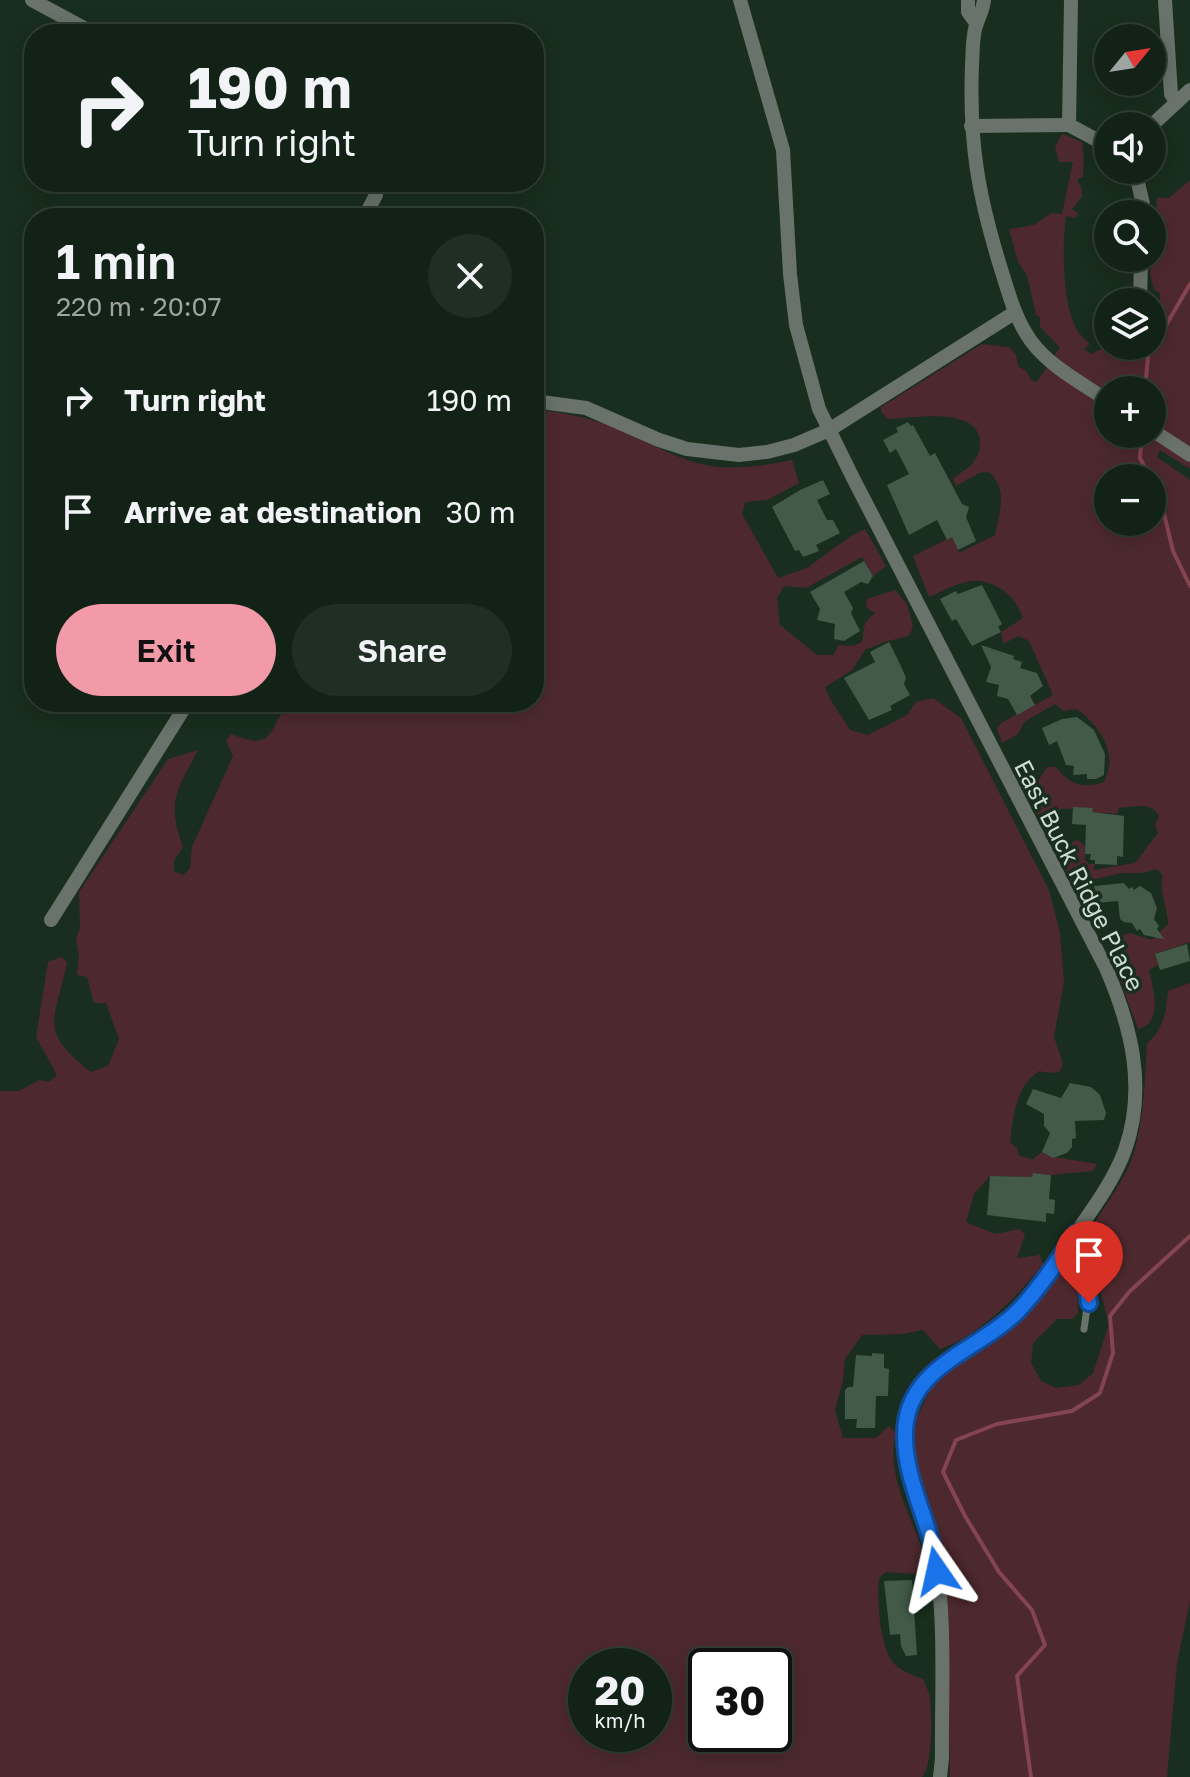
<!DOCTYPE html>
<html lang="en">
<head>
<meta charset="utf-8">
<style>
  body { margin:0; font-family:"Golos Text",sans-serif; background:#202f23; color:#f1f3f6; height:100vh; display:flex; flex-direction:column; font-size:30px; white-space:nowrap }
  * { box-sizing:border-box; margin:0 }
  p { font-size:26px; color:#9da4a1 }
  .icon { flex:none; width:44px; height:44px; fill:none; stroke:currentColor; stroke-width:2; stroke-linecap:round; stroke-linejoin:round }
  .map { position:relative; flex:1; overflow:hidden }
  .panel { position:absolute; left:24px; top:208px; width:520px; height:504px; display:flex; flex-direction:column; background:#132216; border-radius:32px; box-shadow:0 4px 20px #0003,0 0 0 2px #323f35 }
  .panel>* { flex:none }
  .guide { position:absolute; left:24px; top:24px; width:520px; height:168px; border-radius:32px; box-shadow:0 4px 20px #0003,0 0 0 2px #323f35; background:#132216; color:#f1f3f6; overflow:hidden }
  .needle { width:52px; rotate:60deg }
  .controls { position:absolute; left:1094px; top:24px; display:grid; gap:16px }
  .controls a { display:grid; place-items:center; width:72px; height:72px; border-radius:50%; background:#132216; box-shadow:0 4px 20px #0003,0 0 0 2px #323f35; font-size:40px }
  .speed { position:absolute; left:568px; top:1648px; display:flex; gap:16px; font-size:40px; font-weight:700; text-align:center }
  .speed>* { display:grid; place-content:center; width:104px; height:104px; border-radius:50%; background:#132216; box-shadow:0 4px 20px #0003,0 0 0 2px #323f35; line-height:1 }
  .speed small { font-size:20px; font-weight:400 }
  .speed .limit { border:4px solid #111; border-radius:12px; background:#fff; color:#111 }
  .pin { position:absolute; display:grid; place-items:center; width:68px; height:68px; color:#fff; margin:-82px -34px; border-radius:50% 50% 50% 0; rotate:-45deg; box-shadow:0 0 8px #0007 }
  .pin .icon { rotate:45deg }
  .me { position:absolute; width:88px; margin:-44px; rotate:349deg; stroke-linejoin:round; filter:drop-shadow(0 0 6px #0008) }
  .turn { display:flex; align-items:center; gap:28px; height:168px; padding:0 32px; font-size:36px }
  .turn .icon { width:104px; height:104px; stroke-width:2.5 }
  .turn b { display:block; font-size:56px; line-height:68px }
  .round { display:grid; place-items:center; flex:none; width:84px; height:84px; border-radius:42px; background:#202f23 }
  .overview { display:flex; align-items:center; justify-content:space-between; height:136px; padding:0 32px }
  h1 { font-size:48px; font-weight:600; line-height:60px }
  .action { display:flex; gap:16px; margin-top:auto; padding:16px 32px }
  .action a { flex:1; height:92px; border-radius:48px; background:#f39aa9; color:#111; font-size:32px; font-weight:600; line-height:92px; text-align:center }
  .action a+a { background:#202f23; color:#f1f3f6 }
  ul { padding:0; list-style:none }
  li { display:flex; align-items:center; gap:24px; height:112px; padding:0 32px }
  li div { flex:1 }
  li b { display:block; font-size:30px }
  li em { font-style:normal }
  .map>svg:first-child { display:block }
  .green { fill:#4d292f; fill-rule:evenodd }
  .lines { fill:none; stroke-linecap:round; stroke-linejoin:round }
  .stream { stroke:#844450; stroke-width:4 }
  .building { fill:#435a48 }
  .lane { stroke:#69736b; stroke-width:7 }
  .street { stroke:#69736b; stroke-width:14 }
  .route-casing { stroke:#114b97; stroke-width:20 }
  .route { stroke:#1a73e8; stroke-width:14 }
  .labels { text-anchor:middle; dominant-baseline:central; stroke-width:7; stroke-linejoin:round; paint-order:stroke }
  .street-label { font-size:24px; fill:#cfdcd2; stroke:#192e1e }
</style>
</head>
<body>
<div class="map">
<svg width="1190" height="1777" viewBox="0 0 1190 1777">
  <rect width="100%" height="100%" fill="#192e1e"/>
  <g class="green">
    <path d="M1062,134L1082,142L1084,160L1083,177L1077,179L1082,189V197L1072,209L1078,213L1075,218L1066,216C1062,245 1062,304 1077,330C1080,335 1086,340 1090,344L1084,349L1091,354L1108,346H1152V319L1159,315L1160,293L1154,290L1150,274L1157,198H1169L1190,180V469L1160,450L1157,457L1190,480V942L1155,954L1158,965L1149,970C1153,988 1164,1023 1138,1029L1117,972L1126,964V955L1119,949L1117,938L1130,933L1152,940L1168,924C1168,908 1158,889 1163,875L1157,869L1142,873H1122L1086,881L1092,905L1084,909L1059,856L1062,847L1078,840L1085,846V860L1089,864H1095L1093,870L1135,863L1158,833L1155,825L1159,816C1151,801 1134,807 1119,808L1117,814L1092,812V808L1060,809L1057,839L1051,842L1029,796L1047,767H1056C1070,785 1082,789 1104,782C1119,752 1100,727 1077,709L1063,711L1055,704L1024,722L1018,734L1002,743L997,729L1001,723L1053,695L1029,641L1019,636L1003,644L1001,632L1023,618C1018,605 1012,596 1000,588C972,572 956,586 929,597L913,556L952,537L959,553L995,535C999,513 1009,489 989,472L979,473L956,486L953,478C966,470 979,462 980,445C983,405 913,418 888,419L881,412V407L982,344L1009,347L1016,355L1018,366L1026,371L1031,380L1037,382L1060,347L1040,327V317L1036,315L1027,275L1018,262L1009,229L1034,225L1051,213L1062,214L1073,162H1059L1055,146ZM1108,390H1152V434H1108ZM1108,478H1152V522H1108Z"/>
    <path d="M534,409C560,412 588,417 613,427C647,440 680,463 718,467C742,469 768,465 792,460L799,483L767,500L745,502L742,514L778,578L807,568L851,536L865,529L886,566L873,576L862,557L806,588L784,586L777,598L780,625L817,655H833L839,645L853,646L862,642L865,623L875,613L866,607L867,599L895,590L907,604L913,626L909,636L884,642L865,650L852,670L825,687C830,702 842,716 850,730L868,735L907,715L916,702L933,698L961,718L1049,890L1060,933L1064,982L1054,1037L1063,1064L1059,1072L1049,1073L1039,1071C1016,1086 1013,1116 1010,1142L1017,1148L1019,1156L1033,1159L1042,1152L1049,1156L1097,1164L1093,1171L1051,1175L1033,1173L1032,1177L990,1176L974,1194L966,1222L995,1234L1020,1229L1025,1235L1017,1258L1040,1255L1043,1264C1018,1296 979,1336 940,1349L923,1330L903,1334L862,1335L845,1359L843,1381L835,1410L843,1438H876L889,1426L896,1433C887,1468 903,1501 916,1533C921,1546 926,1556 925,1570L913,1574L886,1572L879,1578C877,1601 879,1655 899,1668C906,1673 915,1676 923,1679C925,1685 929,1692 930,1698C932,1715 933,1765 922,1777H0V1091H19L39,1080L49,1082L57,1075L36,1037L48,962L61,957L67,962C56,1020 36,1029 91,1072L108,1066L119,1039L106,1003H94L87,977L77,975L79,957L76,938L80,928L79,892L168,759L198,750C177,791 166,800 183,847L174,861V871L183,875L190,868L192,847L233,756L226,740L232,734C277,754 268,725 290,702H534ZM586,1666H654V1734H586ZM706,1666H774V1734H706Z"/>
    <path d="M1190,983V1601L1177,1663L1167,1777H950L946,1584L941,1543L921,1486L913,1449L916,1419L931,1388L946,1371L992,1344L1019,1323L1070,1259L1077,1265L1078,1313L1072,1319H1057L1033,1343L1031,1363L1041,1381L1056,1388L1079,1385L1093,1373L1109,1324L1096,1275L1091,1274L1086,1235C1102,1210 1128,1177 1135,1149C1144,1115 1145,1078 1147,1044C1164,1027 1166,1014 1168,991Z"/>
  </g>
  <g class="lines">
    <g class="stream">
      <path d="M1145,390L1148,356L1190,284"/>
      <path d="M1142,434L1140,458L1150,478"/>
      <path d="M1152,482L1160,497L1173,551L1190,586"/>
      <path d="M1031,1777L1017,1676L1045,1645L1032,1610L999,1572L965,1516L943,1472L956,1440L997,1424L1072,1411L1100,1393L1113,1353L1110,1316L1129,1292L1190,1236"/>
    </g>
  </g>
  <g class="building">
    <path d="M908,422L911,426L913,425L930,456L935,453L962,504L969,507L966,517L976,541L958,550L952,537L947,540L937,520L909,535L887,485L909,474L896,449L890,453L883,440L898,432L896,428Z"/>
    <path d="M823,480L830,494L817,500L827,520H833L840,533L816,545L819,551L803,557L799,550L795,551L772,507L800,490Z"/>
    <path d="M864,561L873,576L868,584L861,582L844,592L853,608L851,613L860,631L844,641L834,639L835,624L817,620L820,609L810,592Z"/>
    <path d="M982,585L1002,624L998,627L1001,632L972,646L956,619L952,621L940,599L956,591L958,594Z"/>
    <path d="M889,642L900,664L906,678L904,684L910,695L890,706L892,710L869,720L844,678L875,662L870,652Z"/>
    <path d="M981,645L1014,656L1013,659L1022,662L1020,668L1037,673L1043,686L1030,696L1035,705L1017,715L1008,699L997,696L999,685L986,682L991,667Z"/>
    <path d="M1077,717L1094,730L1105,754L1104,775L1096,779H1087V774L1073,775L1074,766L1066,765L1057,741L1049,745L1042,728L1062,719Z"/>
    <path d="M1073,807L1093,808L1092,812L1124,816L1123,857L1117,856V865L1095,864V860H1090L1091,854H1085L1086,825L1072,824Z"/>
    <path d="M1124,883L1129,889L1132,887L1134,890L1140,886L1151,893L1157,908L1154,919L1159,926L1157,929L1164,939L1144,935L1140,929L1137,931L1132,923L1124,922L1120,919L1118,901L1096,903L1094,886Z"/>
    <path d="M1187,944L1190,961L1160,970L1155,954Z"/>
    <path d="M1070,1083L1091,1087L1100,1095L1106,1113L1104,1120L1075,1121L1076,1138L1072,1139V1147L1067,1153L1053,1158L1042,1152L1050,1133L1044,1126V1114L1026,1104L1033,1089L1061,1098Z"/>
    <path d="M1033,1173L1051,1175L1049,1199L1055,1200L1054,1214L1046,1213V1222L987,1215L990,1176L1032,1177Z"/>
    <path d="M872,1353L884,1354V1368L889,1369L888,1396H876L875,1428H856L857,1419H845V1390L848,1387H853L856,1355L872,1356Z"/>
    <path d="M912,1580L917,1655L906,1656L901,1646L900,1634L890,1635L884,1581Z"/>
  </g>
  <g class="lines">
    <path class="lane" d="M1077,1235C1087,1266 1090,1298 1084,1329"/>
    <g class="street">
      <path d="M32,0L95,34"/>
      <path d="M740,0L783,150L790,274L796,325L819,409L853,478L1106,968C1131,1026 1147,1087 1125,1150C1114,1180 1094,1207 1076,1233C1053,1267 1031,1301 1000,1327C964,1356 926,1362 909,1412C897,1449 913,1481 925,1517C949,1589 941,1682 942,1758L940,1777"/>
      <path d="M968,0V12L976,23"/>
      <path d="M984,0C983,10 980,14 977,23C972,34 973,52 972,65C969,143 978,195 1001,269C1009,294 1015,319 1031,341C1050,367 1082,383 1108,401"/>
      <path d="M1071,0L1069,125L1108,146"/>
      <path d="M1165,0L1171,94L1177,102"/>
      <path d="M971,126L1069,125"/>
      <path d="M1151,126L1190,90"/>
      <path d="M1135,170L1143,204L1142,214"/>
      <path d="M364,218L376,195"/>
      <path d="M1140,302L1141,258"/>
      <path d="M534,401L586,408L659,440L687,449L739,455L767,452L794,445L829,430L1014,313"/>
      <path d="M1152,430L1190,455"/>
      <path d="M51,920L188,702"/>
    </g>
  </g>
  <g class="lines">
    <g class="route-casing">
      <path id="route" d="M937,1571C932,1524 905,1483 905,1436C904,1366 978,1352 1018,1311C1041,1287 1058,1260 1076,1233L1082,1250L1089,1303"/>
    </g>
    <use href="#route" class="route"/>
  </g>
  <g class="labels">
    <g class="street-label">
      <text transform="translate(1080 875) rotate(63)">East Buck Ridge Place</text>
    </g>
  </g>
</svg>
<div class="controls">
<a><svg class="needle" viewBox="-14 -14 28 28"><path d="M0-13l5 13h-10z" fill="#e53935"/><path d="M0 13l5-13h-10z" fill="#9da4a1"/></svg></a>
<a><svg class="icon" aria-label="sound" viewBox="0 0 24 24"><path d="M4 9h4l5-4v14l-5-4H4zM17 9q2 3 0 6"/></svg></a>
<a><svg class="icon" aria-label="search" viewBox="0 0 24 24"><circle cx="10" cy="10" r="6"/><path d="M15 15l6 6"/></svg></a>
<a><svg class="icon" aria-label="layers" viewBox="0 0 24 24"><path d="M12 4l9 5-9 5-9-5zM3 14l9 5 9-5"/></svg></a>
<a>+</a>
<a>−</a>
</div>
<div class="speed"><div>20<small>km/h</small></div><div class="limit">30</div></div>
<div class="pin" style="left:1089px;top:1303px;background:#d93025"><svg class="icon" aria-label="arrive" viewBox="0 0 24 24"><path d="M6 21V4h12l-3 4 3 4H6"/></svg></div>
<svg class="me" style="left:937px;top:1571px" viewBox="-20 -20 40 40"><path d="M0-17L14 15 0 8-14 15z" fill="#1a73e8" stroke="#fff" stroke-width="4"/></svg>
<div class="guide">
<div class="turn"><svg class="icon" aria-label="right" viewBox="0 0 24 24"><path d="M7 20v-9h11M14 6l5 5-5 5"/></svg><div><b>190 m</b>Turn right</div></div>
</div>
<section class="panel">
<div class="overview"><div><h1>1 min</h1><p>220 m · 20:07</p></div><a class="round"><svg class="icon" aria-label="close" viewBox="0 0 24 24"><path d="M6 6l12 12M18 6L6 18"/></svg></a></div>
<ul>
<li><svg class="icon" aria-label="right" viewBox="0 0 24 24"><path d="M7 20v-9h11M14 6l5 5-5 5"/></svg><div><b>Turn right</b></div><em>190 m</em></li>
<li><svg class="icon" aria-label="arrive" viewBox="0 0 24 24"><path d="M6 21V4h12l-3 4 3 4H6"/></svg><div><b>Arrive at destination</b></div><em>30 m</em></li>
</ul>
<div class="action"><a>Exit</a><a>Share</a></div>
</section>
</div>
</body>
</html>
